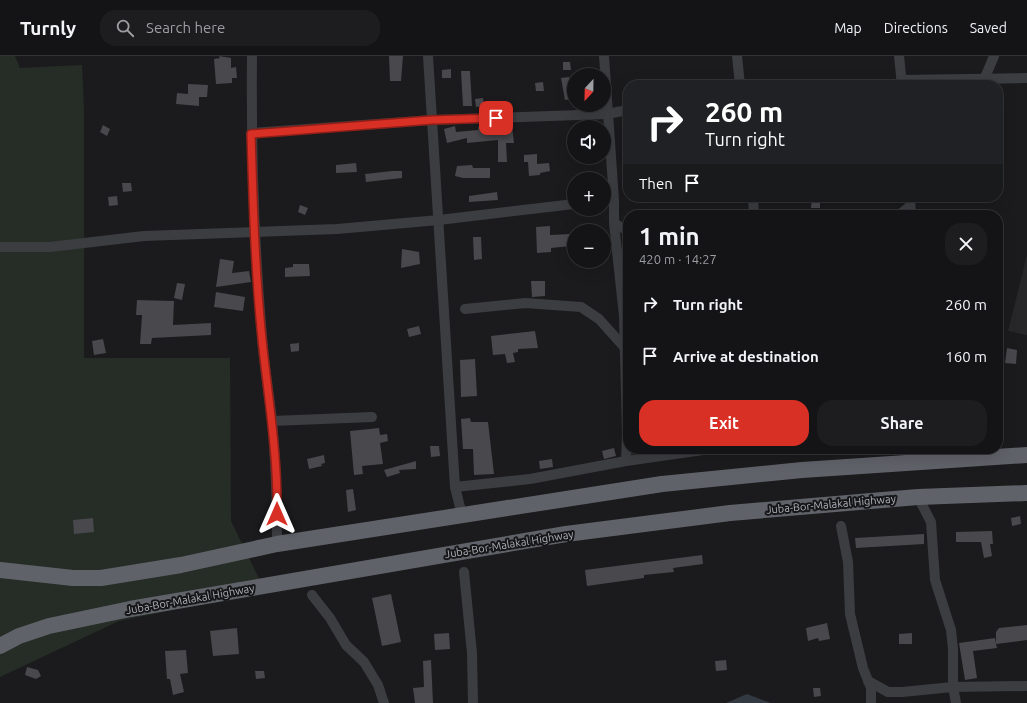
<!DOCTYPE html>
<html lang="en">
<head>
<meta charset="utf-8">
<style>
  body { margin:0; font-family:Ubuntu,sans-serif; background:#1d1d1f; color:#f1f3f6; height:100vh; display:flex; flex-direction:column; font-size:15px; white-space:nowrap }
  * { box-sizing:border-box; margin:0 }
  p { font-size:13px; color:#9d9ea1 }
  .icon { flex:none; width:22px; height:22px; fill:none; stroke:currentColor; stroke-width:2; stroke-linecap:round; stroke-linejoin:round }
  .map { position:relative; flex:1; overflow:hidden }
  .drawer { position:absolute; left:623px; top:154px; width:380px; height:244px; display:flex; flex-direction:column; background:#141416; border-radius:16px; box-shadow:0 4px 16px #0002,0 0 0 1px #333335 }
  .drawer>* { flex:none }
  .guide { position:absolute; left:623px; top:24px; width:380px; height:122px; border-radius:16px; box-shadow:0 4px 16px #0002,0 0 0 1px #333335; background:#202124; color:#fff; overflow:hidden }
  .needle { width:26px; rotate:202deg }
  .tools { position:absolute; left:567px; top:12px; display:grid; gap:8px }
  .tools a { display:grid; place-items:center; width:44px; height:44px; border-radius:50%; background:#141416; box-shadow:0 4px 16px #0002,0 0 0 1px #333335; font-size:20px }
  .pin { position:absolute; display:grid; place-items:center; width:34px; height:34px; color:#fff; margin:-17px; border-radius:8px; box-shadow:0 2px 6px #0006 }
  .me { position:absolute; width:44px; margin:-22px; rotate:0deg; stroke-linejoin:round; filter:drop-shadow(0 0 3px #0008) }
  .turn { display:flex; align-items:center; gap:14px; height:84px; padding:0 16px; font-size:18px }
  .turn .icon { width:52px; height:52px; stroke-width:2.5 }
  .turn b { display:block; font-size:28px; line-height:34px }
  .then { display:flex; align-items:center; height:38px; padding:0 16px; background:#0003; gap:8px; font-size:15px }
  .round { display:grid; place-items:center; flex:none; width:42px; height:42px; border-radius:16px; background:#1d1d1f }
  .overview { display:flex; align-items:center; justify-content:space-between; height:68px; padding:0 16px }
  h1 { font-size:24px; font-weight:700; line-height:30px }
  .primary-button { display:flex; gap:8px; margin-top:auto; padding:8px 16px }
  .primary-button a { flex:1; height:46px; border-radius:16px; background:#d93025; color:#fff; font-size:16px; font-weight:700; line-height:46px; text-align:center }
  .primary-button a+a { background:#1d1d1f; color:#f1f3f6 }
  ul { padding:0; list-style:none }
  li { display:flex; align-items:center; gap:12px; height:52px; padding:0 16px }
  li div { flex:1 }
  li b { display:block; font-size:15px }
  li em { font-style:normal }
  header { display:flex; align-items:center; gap:24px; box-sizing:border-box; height:56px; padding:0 20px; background:#141416; border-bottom:1px solid #333335 }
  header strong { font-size:19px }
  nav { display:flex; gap:22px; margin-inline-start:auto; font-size:14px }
  .search { width:280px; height:36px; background:#1d1d1f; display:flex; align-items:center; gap:10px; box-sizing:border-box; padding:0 14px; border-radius:16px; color:#9d9ea1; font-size:15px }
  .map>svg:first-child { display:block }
  .built { fill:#27272a }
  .green { fill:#252d26 }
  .water { fill:#323940 }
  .building { fill:#48484d }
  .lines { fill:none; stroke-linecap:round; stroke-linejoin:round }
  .minor { stroke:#3c3d41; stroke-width:10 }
  .trunk { stroke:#606269; stroke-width:16 }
  .route-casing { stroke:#8d1f18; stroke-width:10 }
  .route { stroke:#d93025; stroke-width:7 }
  .labels { text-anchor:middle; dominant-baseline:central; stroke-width:4; stroke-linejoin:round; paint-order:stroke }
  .street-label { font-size:11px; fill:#afb2bb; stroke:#161618 }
</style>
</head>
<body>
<header>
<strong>Turnly</strong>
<div class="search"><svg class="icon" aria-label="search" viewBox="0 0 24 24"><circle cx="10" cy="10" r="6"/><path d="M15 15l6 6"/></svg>Search here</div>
<nav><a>Map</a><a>Directions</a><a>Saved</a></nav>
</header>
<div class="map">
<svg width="1027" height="647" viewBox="0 0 1027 647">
  <rect width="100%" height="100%" fill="#1b1b1d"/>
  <path class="built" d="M1027,199V279L1008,275Z"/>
  <path class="green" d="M0,0H15L20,12L82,9L84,53V302H230L231,465L265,535L119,565L0,621Z"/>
  <path class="water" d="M747,638L771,647H726Z"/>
  <g class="building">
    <path d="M219,0L231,2V12L236,11L237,22H232V27L216,28L214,3L220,2Z"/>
    <path d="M389,0H403L401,25H390Z"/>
    <path d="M563,6H570L571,14H563Z"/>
    <path d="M451,13V22H442V14Z"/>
    <path d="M461,15H470L472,50H463Z"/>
    <path d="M569,21L572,43L565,44L561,22Z"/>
    <path d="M543,26L544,35H536L535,27Z"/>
    <path d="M188,28L208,29L207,41H199V50L176,48L177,37L188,38Z"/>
    <path d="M483,42L484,50L476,51L475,43Z"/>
    <path d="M103,69L110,73L107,80L100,76Z"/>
    <path d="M455,70L456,76L478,74V71L512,70L514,87H506L507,106H498V84L467,87V82L447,87L444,73Z"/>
    <path d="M537,98V108L549,107L550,115L540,117V119L529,120L528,106H524V99Z"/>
    <path d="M356,107L357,116L336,117V109Z"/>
    <path d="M472,109L473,112H490V122H463L455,120L457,110Z"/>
    <path d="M392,115H402V122L366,126L365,118Z"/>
    <path d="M122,127H131L132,135L123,136Z"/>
    <path d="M497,136L498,144L469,146V140Z"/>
    <path d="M117,140L118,149L109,150L108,141Z"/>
    <path d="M812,141H820V152H811Z"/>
    <path d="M300,149L308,152L305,159L298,156Z"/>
    <path d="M550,170V179L571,178V190L551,192V196L537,197L536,171Z"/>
    <path d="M473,181H481L482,203L474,204Z"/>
    <path d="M402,193L419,196L420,208L401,212Z"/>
    <path d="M220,203L234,205L232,217L249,215L251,226L216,231Z"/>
    <path d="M293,208H309L310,220L285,221V212L293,211Z"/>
    <path d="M531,225H545V240L532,241Z"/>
    <path d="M177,227L185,228L182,244L174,242Z"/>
    <path d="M216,236L245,241L243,255L214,251Z"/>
    <path d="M137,244L174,245L173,269L211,267V279L152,282L151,288H140L142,259H136Z"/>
    <path d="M419,270L421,278L409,281L407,273Z"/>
    <path d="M535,275L538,292L518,293V296L513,297L515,306L507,307L505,298L493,299L491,280Z"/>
    <path d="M103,283L106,297L94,299L92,285Z"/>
    <path d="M299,287V295L291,296L290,288Z"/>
    <path d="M1007,292L1017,294L1016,308L1005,307Z"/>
    <path d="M475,303L477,340L461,341L460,304Z"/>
    <path d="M470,362L471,366H488L494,418L474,419L473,393H463L461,363Z"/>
    <path d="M379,372L380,379L387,378L388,385L380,387L383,408L362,410L363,418L354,419L350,375Z"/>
    <path d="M430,390H439L440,400L431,401Z"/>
    <path d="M614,392L616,400L604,403L602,395Z"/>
    <path d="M324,399L325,407L321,408L322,410L309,413L307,403Z"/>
    <path d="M552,403L553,411L540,413L539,405Z"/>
    <path d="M416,405V413L399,414L400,417L387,421L384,414Z"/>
    <path d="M353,433L356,454L348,456L346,434Z"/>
    <path d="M1020,460L1021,468L1012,470L1011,462Z"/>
    <path d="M93,462L94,476L74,478L73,464Z"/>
    <path d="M992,475L993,488H990L992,500L984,502L981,486H956V476Z"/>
    <path d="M924,478V488L856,492L855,482Z"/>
    <path d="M702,499L703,508L673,512L674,516L644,519V522L587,530L585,514Z"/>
    <path d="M391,538L401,586L382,590L372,542Z"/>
    <path d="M827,567L830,583L819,585L818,582L808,585L806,572Z"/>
    <path d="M1027,569V584L996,588L997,592L973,595L977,622L965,624L959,587L995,582L996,588V576L999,572Z"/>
    <path d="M237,572L239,598L213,600L210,575Z"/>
    <path d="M449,577L450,593L435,594L434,578Z"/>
    <path d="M912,577V588H899V578Z"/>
    <path d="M186,594L188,617L180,618L184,636L173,639L170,623H167L165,595Z"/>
    <path d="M431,604L433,647H415L413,632L424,631L423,605Z"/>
    <path d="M726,604L727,614L716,615L715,605Z"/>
    <path d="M27,611L38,614L41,620L36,623L25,619Z"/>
    <path d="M255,615H264L265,622L256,623Z"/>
    <path d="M813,632H820L821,640L814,641Z"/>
  </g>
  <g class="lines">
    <g class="minor">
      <path d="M252,0C251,94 254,187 262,281C264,309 269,337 272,365C276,406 277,447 277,488"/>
      <path d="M428,0L455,431L462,459"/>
      <path d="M604,0L614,144V167L624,260L627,377L626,405"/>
      <path d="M737,0L740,29"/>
      <path d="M899,0L902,29"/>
      <path d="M901,24L1027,22"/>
      <path d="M984,24L994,0"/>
      <path d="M251,77L432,64L607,58L628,54"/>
      <path d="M753,141L754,159"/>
      <path d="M910,141L911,159"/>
      <path d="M899,159L910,150"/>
      <path d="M614,167L628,175"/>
      <path d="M0,191H50L144,180L337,173L439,164L574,148"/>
      <path d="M465,253L525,247L581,251L599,263L625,292"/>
      <path d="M272,365L372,361"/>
      <path d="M455,431L530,423L626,405L710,393"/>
      <path d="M918,441L931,466L935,524L951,574L953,593V631L956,647"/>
      <path d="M841,470L848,506L850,558L863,612L871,632V647"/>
      <path d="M464,516L472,597L473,647"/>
      <path d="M312,539L330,562L346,589L364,606L378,629L384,647"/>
      <path d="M868,625L888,636H902L953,631L1027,630"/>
    </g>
    <g class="trunk">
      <path d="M0,514L73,522H101L181,509L277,488L662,428L802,414L1027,399"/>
      <path d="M0,590L19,580L49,570L130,553L566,478L730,457L918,441L1027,437"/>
    </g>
  </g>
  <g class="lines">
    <g class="route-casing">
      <path id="route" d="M277,458C278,399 268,341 262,283C255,215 253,146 251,78L432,64L496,62"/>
    </g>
    <use href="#route" class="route"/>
  </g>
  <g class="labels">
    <g class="street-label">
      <text transform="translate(831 448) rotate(-5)">Juba-Bor-Malakal Highway</text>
      <text transform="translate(509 488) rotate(-9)">Juba-Bor-Malakal Highway</text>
      <text transform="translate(190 543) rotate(-10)">Juba-Bor-Malakal Highway</text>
    </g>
  </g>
</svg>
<div class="tools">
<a><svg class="needle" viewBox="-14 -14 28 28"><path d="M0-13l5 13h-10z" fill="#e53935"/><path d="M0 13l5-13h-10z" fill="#9d9ea1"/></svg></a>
<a><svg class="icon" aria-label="sound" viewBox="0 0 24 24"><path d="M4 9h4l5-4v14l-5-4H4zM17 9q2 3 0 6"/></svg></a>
<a>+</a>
<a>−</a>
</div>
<div class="pin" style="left:496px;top:62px;background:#d93025"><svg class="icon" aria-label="arrive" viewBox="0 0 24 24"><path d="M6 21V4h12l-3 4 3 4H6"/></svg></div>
<svg class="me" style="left:277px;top:458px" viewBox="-20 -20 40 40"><path d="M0-17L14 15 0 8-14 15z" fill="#d93025" stroke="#fff" stroke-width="4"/></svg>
<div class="guide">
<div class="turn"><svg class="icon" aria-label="right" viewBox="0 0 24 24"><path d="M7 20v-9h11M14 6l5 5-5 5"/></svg><div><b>260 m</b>Turn right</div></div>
<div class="then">Then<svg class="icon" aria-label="arrive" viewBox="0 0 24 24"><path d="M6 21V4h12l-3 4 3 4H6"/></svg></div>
</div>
<section class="drawer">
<div class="overview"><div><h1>1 min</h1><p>420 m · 14:27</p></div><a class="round"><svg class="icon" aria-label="close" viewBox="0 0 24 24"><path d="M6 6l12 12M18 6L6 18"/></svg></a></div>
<ul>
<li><svg class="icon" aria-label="right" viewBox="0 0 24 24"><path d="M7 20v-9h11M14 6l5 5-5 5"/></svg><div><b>Turn right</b></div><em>260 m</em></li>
<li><svg class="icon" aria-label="arrive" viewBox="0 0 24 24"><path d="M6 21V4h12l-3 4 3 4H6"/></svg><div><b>Arrive at destination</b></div><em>160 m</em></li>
</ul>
<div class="primary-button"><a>Exit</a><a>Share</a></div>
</section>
</div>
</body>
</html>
